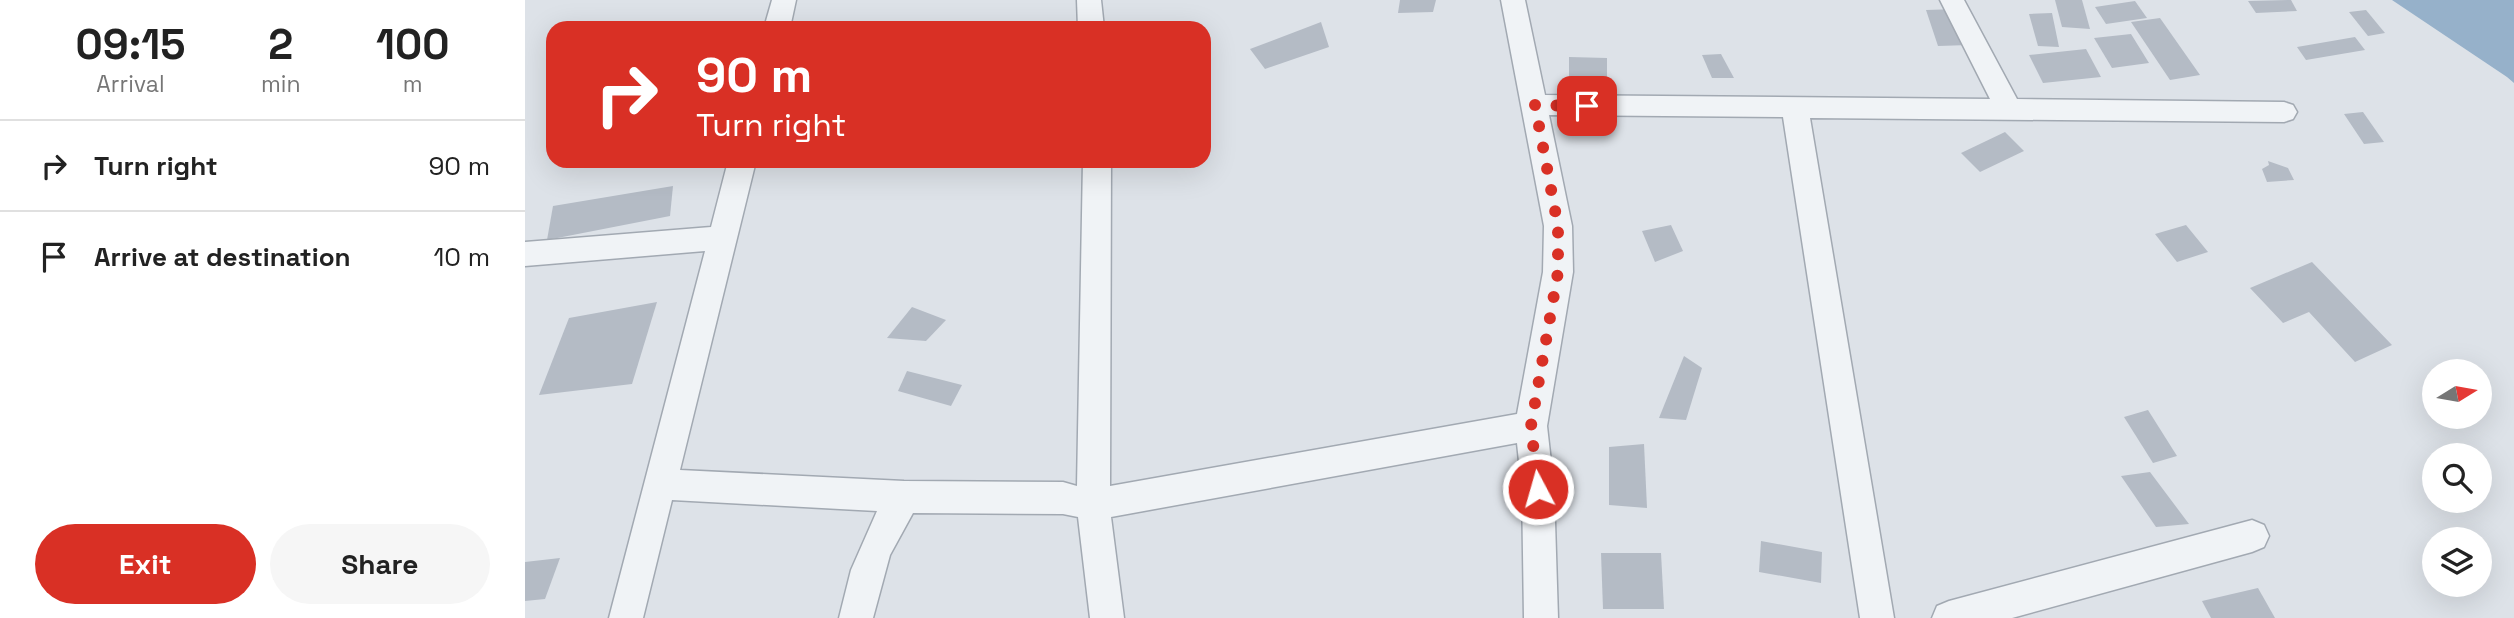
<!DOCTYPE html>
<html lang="en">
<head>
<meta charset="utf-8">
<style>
  body { margin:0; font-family:"Space Grotesk",sans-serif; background:#f6f6f6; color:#222; height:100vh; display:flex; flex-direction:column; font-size:26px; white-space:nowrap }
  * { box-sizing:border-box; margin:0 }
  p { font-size:23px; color:#767676 }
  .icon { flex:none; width:38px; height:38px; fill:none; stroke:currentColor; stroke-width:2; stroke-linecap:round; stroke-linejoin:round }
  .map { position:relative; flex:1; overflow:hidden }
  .drawer { display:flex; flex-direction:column; background:#fff; width:525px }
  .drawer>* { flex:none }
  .banner { position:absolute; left:21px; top:21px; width:665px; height:147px; border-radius:21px; box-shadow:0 7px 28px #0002; background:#d93025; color:#fff; overflow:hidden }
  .needle { width:46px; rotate:79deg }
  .fabs { position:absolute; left:1897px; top:359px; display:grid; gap:14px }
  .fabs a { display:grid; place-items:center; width:70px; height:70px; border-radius:50%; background:#fff; box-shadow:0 7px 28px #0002; font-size:35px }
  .pin { position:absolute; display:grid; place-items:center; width:60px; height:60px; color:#fff; margin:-30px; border-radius:14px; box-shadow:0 4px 10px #0006 }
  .me { position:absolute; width:77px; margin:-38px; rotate:354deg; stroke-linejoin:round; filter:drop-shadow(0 0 5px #0008) }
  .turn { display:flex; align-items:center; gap:24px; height:147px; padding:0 35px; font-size:32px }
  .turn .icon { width:91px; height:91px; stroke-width:2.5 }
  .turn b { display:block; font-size:49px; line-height:60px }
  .eta { display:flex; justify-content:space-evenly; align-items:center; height:119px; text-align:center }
  .eta b { font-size:42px; font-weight:600; line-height:49px }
  .button { display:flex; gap:14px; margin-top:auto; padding:14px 35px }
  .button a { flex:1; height:80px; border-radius:42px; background:#d93025; color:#fff; font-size:28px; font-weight:600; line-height:80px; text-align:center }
  .button a+a { background:#f6f6f6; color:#222 }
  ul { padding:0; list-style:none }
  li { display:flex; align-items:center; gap:21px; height:91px; padding:0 35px; border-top:2px solid #e0e0e0 }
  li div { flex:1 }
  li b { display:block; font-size:26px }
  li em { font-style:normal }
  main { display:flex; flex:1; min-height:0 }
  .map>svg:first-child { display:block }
  .water { fill:#96b1ca }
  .building { fill:#b4bbc5 }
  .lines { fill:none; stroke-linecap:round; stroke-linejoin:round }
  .minor-casing { stroke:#a2a9b2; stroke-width:3 }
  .minor { fill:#f0f3f6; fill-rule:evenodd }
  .route { stroke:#d93025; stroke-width:12; stroke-dasharray:0 21.6 }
</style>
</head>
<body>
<main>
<section class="drawer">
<div class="eta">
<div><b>09:15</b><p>Arrival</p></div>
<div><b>2</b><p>min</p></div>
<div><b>100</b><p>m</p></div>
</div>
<ul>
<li><svg class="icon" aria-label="right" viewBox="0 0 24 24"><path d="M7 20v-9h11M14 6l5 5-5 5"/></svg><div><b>Turn right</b></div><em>90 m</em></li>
<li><svg class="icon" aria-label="arrive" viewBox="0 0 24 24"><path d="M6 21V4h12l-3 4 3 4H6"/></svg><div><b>Arrive at destination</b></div><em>10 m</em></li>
</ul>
<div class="button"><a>Exit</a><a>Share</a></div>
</section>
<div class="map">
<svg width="1989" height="618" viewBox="0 0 1989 618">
  <rect width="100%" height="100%" fill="#dde2e8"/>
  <path class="water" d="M1867,0H1989V83L1982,77Z"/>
  <g class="building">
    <path d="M875,0H911L908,12L873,13Z"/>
    <path d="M1530,0H1557L1565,29L1537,27Z"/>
    <path d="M1766,0L1772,11L1731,13L1723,1Z"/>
    <path d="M1610,1L1622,18L1581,24L1570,7Z"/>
    <path d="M1432,9L1444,45L1413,46L1401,10Z"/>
    <path d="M1841,10L1860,33L1843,36L1824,12Z"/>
    <path d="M1527,13L1534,47L1513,46L1504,14Z"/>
    <path d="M1635,18L1675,75L1645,80L1606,22Z"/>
    <path d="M796,22L804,47L740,69L725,49Z"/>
    <path d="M1606,34L1624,63L1587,68L1569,38Z"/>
    <path d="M1830,37L1840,50L1781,60L1772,47Z"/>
    <path d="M1561,49L1576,77L1518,83L1504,55Z"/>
    <path d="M1196,54L1209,78H1187L1177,55Z"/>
    <path d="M1044,57L1082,58V84H1044Z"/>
    <path d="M1838,112L1859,142L1839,144L1819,114Z"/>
    <path d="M1480,132L1499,151L1455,172L1436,153Z"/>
    <path d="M1743,161L1763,168L1769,180L1742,182L1737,169L1744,165Z"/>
    <path d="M148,186L145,216L22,240L28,206Z"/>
    <path d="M1146,225L1158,251L1130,262L1117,231Z"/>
    <path d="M1661,225L1683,252L1652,262L1630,234Z"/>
    <path d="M1787,262L1867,345L1830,362L1784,312L1758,323L1725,288Z"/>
    <path d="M132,302L107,384L14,395L44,318Z"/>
    <path d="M387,307L421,320L401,341L362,338Z"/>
    <path d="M1159,356L1177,368L1161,420L1134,418Z"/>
    <path d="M382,371L437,385L426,406L373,391Z"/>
    <path d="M1623,410L1652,456L1628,463L1599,417Z"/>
    <path d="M1119,444L1122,508L1084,505V447Z"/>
    <path d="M1625,472L1664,524L1631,527L1596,476Z"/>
    <path d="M1236,541L1297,552L1296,583L1234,572Z"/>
    <path d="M1076,553H1136L1139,609H1078Z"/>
    <path d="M35,558L20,599L0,601V562Z"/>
    <path d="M1733,588L1750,618H1686L1677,601Z"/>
  </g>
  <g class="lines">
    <g class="minor-casing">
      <g id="minor">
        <path d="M247,0H271L265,28H239Z"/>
        <path d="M552,0H576L579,28H553Z"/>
        <path d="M976,0H1000L1020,95L1465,99L1415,0H1439L1492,99L1759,102L1768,105L1772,112L1768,119L1759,122L1285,118L1369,618H1335L1258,117L1024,115L1047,226L1048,272L1022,426L1029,489L1033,618H999L997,489L992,443L586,517L599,618H565L553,517L538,514L388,513L365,555L348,618H314L326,570L352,511L147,500L118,618H84L180,251L0,266V242L186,227L203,161H231L155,470L379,481L538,482L552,486L558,161H586L585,486L992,414L1018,272L1019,226Z"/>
        <path d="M1727,520L1739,525L1744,536L1739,547L1727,552L1487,618H1407L1412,606L1424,601Z"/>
      </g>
    </g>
    <use href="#minor" class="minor"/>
  </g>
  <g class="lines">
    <path class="route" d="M1013,489L1006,426L1033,272V226L1010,105L1062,106"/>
  </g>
</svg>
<div class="fabs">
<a><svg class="needle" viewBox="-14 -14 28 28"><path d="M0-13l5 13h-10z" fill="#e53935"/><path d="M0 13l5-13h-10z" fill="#767676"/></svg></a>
<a><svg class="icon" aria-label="search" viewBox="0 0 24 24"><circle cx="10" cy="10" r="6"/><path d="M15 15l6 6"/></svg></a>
<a><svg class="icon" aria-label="layers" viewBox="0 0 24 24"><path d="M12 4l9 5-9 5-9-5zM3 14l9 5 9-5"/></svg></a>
</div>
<div class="pin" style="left:1062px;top:106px;background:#d93025"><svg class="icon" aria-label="arrive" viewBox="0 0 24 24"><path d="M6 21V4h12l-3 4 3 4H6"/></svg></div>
<svg class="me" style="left:1013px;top:489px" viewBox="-20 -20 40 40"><circle r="17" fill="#d93025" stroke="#fff" stroke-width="3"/><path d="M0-11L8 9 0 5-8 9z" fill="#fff"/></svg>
<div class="banner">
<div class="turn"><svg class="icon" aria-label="right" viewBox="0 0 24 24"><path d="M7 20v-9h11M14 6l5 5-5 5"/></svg><div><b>90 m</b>Turn right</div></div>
</div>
</div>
</main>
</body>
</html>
